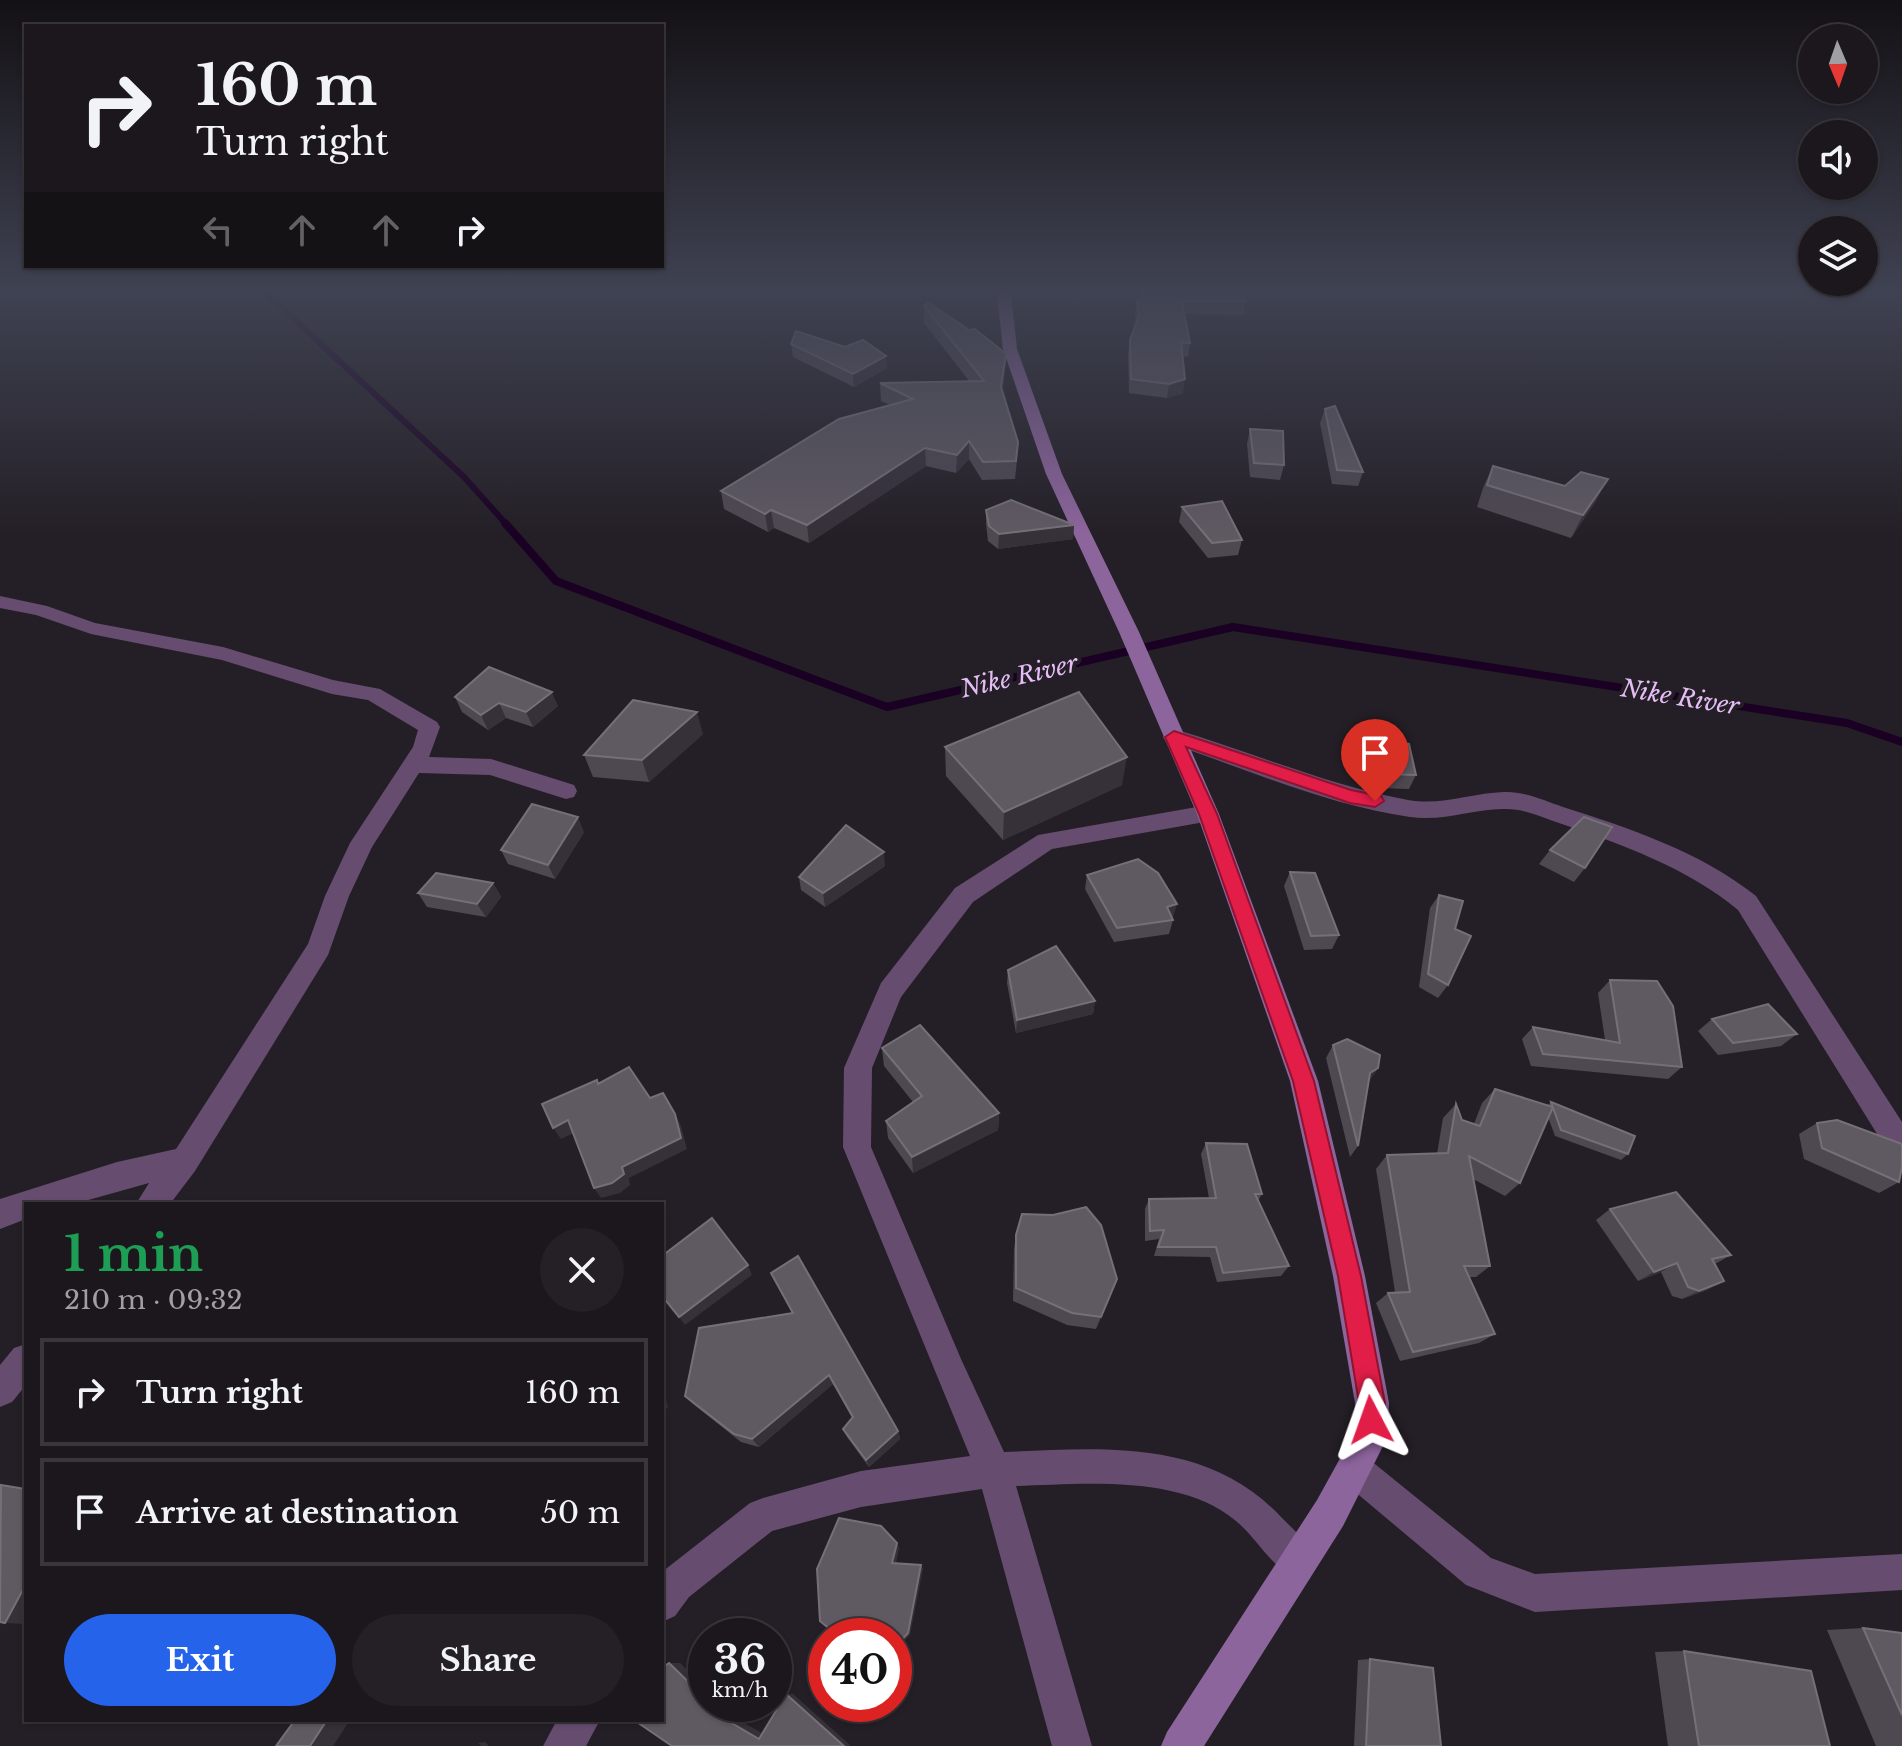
<!DOCTYPE html>
<html lang="en">
<head>
<meta charset="utf-8">
<style>
  body { margin:0; font-family:"Libre Baskerville",serif; background:#242025; color:#f1f3f6; height:100vh; display:flex; flex-direction:column; font-size:30px; white-space:nowrap }
  * { box-sizing:border-box; margin:0 }
  p { font-size:26px; color:#a09fa3 }
  .icon { flex:none; width:44px; height:44px; fill:none; stroke:currentColor; stroke-width:2; stroke-linecap:round; stroke-linejoin:round }
  .map { position:relative; flex:1; overflow:hidden }
  .sheet { position:absolute; left:24px; top:1202px; width:640px; height:520px; display:flex; flex-direction:column; background:#1b171c; border-radius:0px; box-shadow:0 2px 6px #0004,0 0 0 2px #39363b }
  .sheet>* { flex:none }
  .guide { position:absolute; left:24px; top:24px; width:640px; height:244px; border-radius:0px; box-shadow:0 2px 6px #0004,0 0 0 2px #39363b; background:#1b171c; color:#f1f3f6; overflow:hidden }
  .needle { width:52px; rotate:178deg }
  .controls { position:absolute; left:1798px; top:24px; display:grid; gap:16px }
  .controls a { display:grid; place-items:center; width:80px; height:80px; border-radius:50%; background:#1b171c; box-shadow:0 2px 6px #0004,0 0 0 2px #39363b; font-size:40px }
  .speed { position:absolute; left:688px; top:1618px; display:flex; gap:16px; font-size:40px; font-weight:700; text-align:center }
  .speed>* { display:grid; place-content:center; width:104px; height:104px; border-radius:50%; background:#1b171c; box-shadow:0 2px 6px #0004,0 0 0 2px #39363b; line-height:1 }
  .speed small { font-size:20px; font-weight:400 }
  .speed .limit { border:12px solid #d22; background:#fff; color:#111 }
  .pin { position:absolute; display:grid; place-items:center; width:68px; height:68px; color:#fff; margin:-82px -34px; border-radius:50% 50% 50% 0; rotate:-45deg; box-shadow:0 0 8px #0007 }
  .pin .icon { rotate:45deg }
  .me { position:absolute; width:88px; margin:-44px; rotate:356deg; stroke-linejoin:round; filter:drop-shadow(0 0 6px #0008) }
  .turn { display:flex; align-items:center; gap:28px; height:168px; padding:0 40px; font-size:36px }
  .turn .icon { width:104px; height:104px; stroke-width:2.5 }
  .turn b { display:block; font-size:56px; line-height:68px }
  .lanes { display:flex; align-items:center; height:76px; padding:0 40px; background:#0003; justify-content:center; gap:40px; direction:ltr }
  .lanes .off { opacity:.35 }
  .round { display:grid; place-items:center; flex:none; width:84px; height:84px; border-radius:42px; background:#242025 }
  .head { display:flex; align-items:center; justify-content:space-between; height:136px; padding:0 40px }
  h1 { font-size:48px; font-weight:800; line-height:60px; color:#1e9e55 }
  .cta { display:flex; gap:16px; margin-top:auto; padding:16px 40px }
  .cta a { flex:1; height:92px; border-radius:48px; background:#2563eb; color:#fff; font-size:32px; font-weight:800; line-height:92px; text-align:center }
  .cta a+a { background:#242025; color:#f1f3f6 }
  ul { padding:0; list-style:none }
  li { display:flex; align-items:center; gap:24px; height:108px; margin:0 16px 12px; padding:0 24px; border:4px solid #39363b; border-radius:0px }
  li div { flex:1 }
  li b { display:block; font-size:30px }
  li em { font-style:normal }
  .map>svg:first-child { display:block }
  .lines { fill:none; stroke-linecap:round; stroke-linejoin:round }
  .stream-far1 { stroke:#1a0023; stroke-width:6 }
  .stream { stroke:#1a0023; stroke-width:8 }
  .street { fill:#664d70; fill-rule:evenodd }
  .secondary { fill:#8d659d; fill-rule:evenodd }
  .wall { fill:#4e4851 }
  .shaded-wall { fill:#363039 }
  .building { fill:#5f5962; stroke:#757078; stroke-width:2 }
  .route { fill:#e11d48; stroke:#92132f; stroke-width:2 }
  .labels { text-anchor:middle; dominant-baseline:central; stroke-width:8; stroke-linejoin:round; paint-order:stroke }
  .water-label { font-size:24px; font-style:italic; fill:#e5bdf6; stroke:#241f26 }
</style>
</head>
<body>
<div class="map">
<svg width="1902" height="1746" viewBox="0 0 1902 1746">
  <rect width="100%" height="100%" fill="#241f26"/>
  <g class="lines">
    <path class="stream-far1" d="M266,293L464,477L507,525"/>
    <path class="stream" d="M505,523L556,581L887,707L1233,627L1847,723L1902,742"/>
    <g class="street">
      <path d="M0,596L47,606L95,623L223,647L333,680L380,689L437,722L440,727L429,757L491,759L574,785L577,791L574,797L566,799L490,775L419,773L372,847L349,896L328,955L195,1171L170,1204H136L149,1183L74,1204H26V1219L0,1229V1199L117,1162L176,1149L308,944L325,896L350,843L413,747L418,730L368,700L332,694L222,660L91,634L36,615L0,608Z"/>
      <path d="M1174,729C1252,752 1327,785 1408,800C1442,806 1471,793 1504,792C1524,791 1545,801 1563,807C1629,828 1701,852 1756,896L1902,1122V1162L1892,1158L1738,910C1688,868 1621,844 1559,823C1542,817 1525,809 1506,809C1474,808 1445,822 1410,817C1327,805 1246,769 1166,742L1163,737L1166,732Z"/>
      <path d="M1208,805L1216,808L1219,814L1216,820L1052,849L973,902L901,997L872,1068L871,1147L961,1359L1004,1452C1103,1448 1208,1438 1282,1518C1295,1531 1309,1543 1316,1561L1311,1574L1298,1579C1271,1568 1258,1539 1236,1521C1181,1474 1083,1484 1016,1486L1092,1746H1052L982,1489L861,1507L772,1531L689,1597L675,1616L662,1622V1572L750,1503L763,1498L861,1471L970,1456L843,1147L844,1068L881,983L955,888L1038,835Z"/>
      <path d="M26,1344V1385L12,1402L0,1407V1365L14,1348Z"/>
      <path d="M1353,1451L1365,1456L1491,1558L1535,1574L1902,1554V1590L1535,1612L1466,1585L1341,1480L1336,1468L1341,1456Z"/>
      <path d="M557,1720H600L586,1746H543Z"/>
    </g>
    <path class="secondary" d="M997,293H1011L1017,349L1062,474L1139,632L1219,814L1318,1081L1365,1276L1389,1403L1387,1438L1343,1526L1204,1746H1161L1167,1732L1317,1500L1353,1435L1355,1403L1333,1276L1290,1081L1197,814L1119,632L1046,474L1003,349Z"/>
  </g>
  <g class="wall">
    <path d="M1056,293H1085L1081,301L1056,296Z"/>
    <path d="M1142,293L1246,301L1243,315L1184,314L1190,343L1188,357L1183,356V393L1167,398L1129,393L1128,354L1130,340L1136,322L1135,315L1137,302Z"/>
    <path d="M924,306L969,330L1006,354L1003,391L1017,460L1015,479L982,480L969,459L956,473L926,466L809,543L774,528L768,532L724,509L721,491L890,405L881,401L880,383L970,382L924,323Z"/>
    <path d="M791,344L887,368L854,387L793,357Z"/>
    <path d="M1325,409L1363,472L1358,486L1332,484L1320,423Z"/>
    <path d="M1250,429L1284,465L1280,480L1250,477L1247,444Z"/>
    <path d="M1493,466L1596,501L1571,538L1477,507L1483,488Z"/>
    <path d="M1182,507L1242,540L1238,555L1208,558L1179,522Z"/>
    <path d="M986,510L1074,525L1073,539L998,549L988,541L986,524Z"/>
    <path d="M455,697L558,706L533,727L506,718L488,730L462,712Z"/>
    <path d="M703,734L649,782L593,777L584,755Z"/>
    <path d="M1378,740L1416,775L1409,789L1378,788L1371,754Z"/>
    <path d="M945,747L1122,785L1003,840L946,776Z"/>
    <path d="M584,832L555,879L508,864L501,850Z"/>
    <path d="M1550,850L1585,868L1574,882L1539,864Z"/>
    <path d="M885,866L825,907L801,890L799,877Z"/>
    <path d="M1290,872L1339,935L1332,949L1304,950L1284,886Z"/>
    <path d="M1087,875L1177,904L1172,918L1173,920L1169,934L1114,942L1085,889Z"/>
    <path d="M493,883L501,897L486,917L427,907L418,893Z"/>
    <path d="M1439,895L1455,929L1448,985L1438,998L1419,987L1430,908Z"/>
    <path d="M1008,970L1095,1001L1093,1014L1016,1033L1007,983Z"/>
    <path d="M1610,980L1682,1067L1668,1079L1531,1066L1522,1039L1533,1027L1605,1040L1598,993Z"/>
    <path d="M1712,1019L1797,1034L1781,1046L1718,1055L1698,1031Z"/>
    <path d="M1333,1045L1378,1068L1369,1081L1358,1146L1350,1157L1326,1058Z"/>
    <path d="M882,1048L999,1113L998,1130L913,1173L888,1138L886,1121L913,1102L884,1066Z"/>
    <path d="M1495,1089L1548,1105L1551,1102L1628,1154L1621,1160L1555,1136L1548,1117L1520,1183L1505,1196L1473,1179L1490,1266L1476,1277H1469L1495,1334L1479,1343L1400,1361L1376,1303L1388,1293L1395,1292L1376,1169L1387,1155L1437,1154L1443,1118L1456,1104L1462,1120L1474,1124L1482,1103Z"/>
    <path d="M1817,1123L1899,1182L1879,1193L1804,1159L1799,1134Z"/>
    <path d="M1206,1143L1262,1194L1258,1201L1289,1266L1281,1276L1217,1282L1210,1257L1154,1256L1159,1239L1145,1241V1209L1149,1199L1209,1198L1201,1154Z"/>
    <path d="M1610,1209L1731,1255L1715,1264L1724,1281L1707,1290L1682,1299L1672,1296L1661,1272L1638,1281L1596,1220Z"/>
    <path d="M1016,1235L1117,1279L1096,1329L1067,1325L1013,1301L1014,1249Z"/>
    <path d="M771,1273L898,1431L900,1439L869,1467L847,1437L843,1429L852,1418L833,1384L759,1447L741,1442L693,1404L685,1396L792,1313Z"/>
    <path d="M1863,1628L1902,1633V1746H1876L1827,1630Z"/>
    <path d="M1684,1651L1830,1746H1668L1655,1652Z"/>
    <path d="M1370,1659L1441,1746H1354L1358,1660Z"/>
  </g>
  <g class="shaded-wall">
    <path d="M1006,354L1005,371L1001,405V387Z"/>
    <path d="M886,356L887,368L854,387L853,374Z"/>
    <path d="M1185,379L1183,393L1167,398L1169,384Z"/>
    <path d="M969,441V459L956,473L957,455Z"/>
    <path d="M925,448L926,466L809,543L807,525Z"/>
    <path d="M1608,479L1596,501L1571,538L1583,515Z"/>
    <path d="M771,510L774,528L768,532L765,514Z"/>
    <path d="M1074,525L1073,539L998,549L999,534Z"/>
    <path d="M552,692L558,706L533,727L526,712Z"/>
    <path d="M499,703L506,718L488,730L481,715Z"/>
    <path d="M697,712L703,734L649,782L642,760Z"/>
    <path d="M1127,757L1122,785L1003,840L1004,812Z"/>
    <path d="M578,817L584,832L555,879L548,865Z"/>
    <path d="M884,852L885,866L825,907L823,893Z"/>
    <path d="M493,883L501,897L486,917L477,904Z"/>
    <path d="M1177,904L1173,917L1164,921L1167,907Z"/>
    <path d="M1095,1001L1093,1014L1016,1033L1017,1020Z"/>
    <path d="M1378,1068L1370,1080L1362,1085L1370,1073Z"/>
    <path d="M999,1113L998,1130L913,1173L912,1157Z"/>
    <path d="M675,1114L681,1126L687,1149L629,1178L630,1185L620,1193L601,1198L594,1188L622,1167Z"/>
    <path d="M568,1120L576,1132L561,1139L553,1128Z"/>
    <path d="M1677,1263L1661,1272L1638,1281L1654,1272Z"/>
    <path d="M748,1265L752,1275L685,1325L679,1317Z"/>
    <path d="M1724,1281L1707,1290L1682,1299L1699,1291Z"/>
    <path d="M829,1375L833,1384L759,1447L752,1439Z"/>
    <path d="M662,1381L668,1408L662,1409Z"/>
    <path d="M898,1431L900,1439L869,1467L866,1460Z"/>
    <path d="M897,1543L899,1548L895,1568L892,1563Z"/>
    <path d="M921,1565L923,1569L910,1635L894,1651V1648Z"/>
    <path d="M26,1584V1624L5,1623Z"/>
    <path d="M669,1663H680L706,1688V1699Z"/>
    <path d="M786,1694H793L850,1745V1746H844Z"/>
    <path d="M712,1704H723L739,1720L767,1736L759,1739L730,1722Z"/>
    <path d="M327,1720H350L333,1746H310Z"/>
    <path d="M485,1742L489,1746H481L478,1743Z"/>
  </g>
  <g class="building">
    <path d="M1142,293H1242L1246,301H1182L1190,343L1181,342L1185,379L1169,384L1131,379L1130,340L1139,315L1137,302Z"/>
    <path d="M928,302L969,330L975,329L1006,354L1001,387L1018,442L1016,461L983,462L969,441L957,455L925,448L807,525L771,510L765,514L721,491L839,419L913,399L880,383L984,381L924,306Z"/>
    <path d="M796,331L845,347L863,340L886,356L853,374L791,344Z"/>
    <path d="M1335,406L1363,472L1337,470L1325,409Z"/>
    <path d="M1250,429L1283,431L1284,465L1254,463Z"/>
    <path d="M1493,466L1565,486L1581,472L1608,479L1583,515L1487,485Z"/>
    <path d="M1011,500L1074,525L999,534L989,526L986,510Z"/>
    <path d="M1222,501L1242,540L1212,543L1182,507Z"/>
    <path d="M489,667L552,692L526,712L499,703L481,715L455,697Z"/>
    <path d="M1079,692L1127,757L1004,812L945,747Z"/>
    <path d="M633,700L697,712L642,760L584,755Z"/>
    <path d="M1378,740L1409,744L1416,775L1385,774Z"/>
    <path d="M532,804L578,817L548,865L501,850Z"/>
    <path d="M1584,817L1612,827L1585,868L1550,850Z"/>
    <path d="M846,825L884,852L823,893L799,877Z"/>
    <path d="M1138,859L1158,873L1177,904L1167,907L1173,920L1117,928L1087,875Z"/>
    <path d="M1290,872L1315,873L1339,935L1311,936Z"/>
    <path d="M436,873L493,883L477,904L418,893Z"/>
    <path d="M1439,895L1463,901L1455,929L1471,936L1448,985L1428,974Z"/>
    <path d="M1056,946L1095,1001L1017,1020L1008,970Z"/>
    <path d="M1610,980L1657,981L1673,1006L1682,1067L1543,1054L1533,1027L1620,1043Z"/>
    <path d="M1768,1004L1797,1034L1733,1043L1712,1019Z"/>
    <path d="M920,1025L999,1113L912,1157L886,1121L922,1096L882,1048Z"/>
    <path d="M1347,1039L1380,1055L1378,1068L1370,1073L1358,1146L1333,1045Z"/>
    <path d="M629,1067L650,1098L663,1093L675,1114L681,1138L622,1167L624,1174L612,1183L594,1188L568,1120L553,1128L542,1104L597,1080L598,1084Z"/>
    <path d="M1495,1089L1553,1107L1520,1183L1469,1156L1490,1266H1464L1495,1334L1413,1352L1388,1293L1410,1292L1387,1155L1448,1153L1456,1104L1462,1120L1480,1126Z"/>
    <path d="M1551,1102L1635,1136L1628,1154L1561,1130Z"/>
    <path d="M1837,1120L1902,1144V1167L1899,1182L1822,1148L1817,1123Z"/>
    <path d="M1206,1143L1247,1144L1262,1194H1255L1289,1266L1223,1273L1216,1247H1158L1164,1230L1150,1231L1149,1199L1216,1198Z"/>
    <path d="M1676,1192L1731,1255L1712,1259L1724,1281L1699,1291L1688,1287L1677,1263L1654,1272L1610,1209Z"/>
    <path d="M1086,1207L1101,1225L1117,1279L1101,1317L1072,1313L1016,1288V1235L1022,1214L1053,1215Z"/>
    <path d="M712,1218L748,1265L679,1317L662,1296V1256Z"/>
    <path d="M798,1256L898,1431L866,1460L843,1429L853,1417L829,1375L752,1439L734,1434L685,1396L699,1328L793,1313L771,1273Z"/>
    <path d="M1,1485L26,1489V1584L5,1623L0,1622Z"/>
    <path d="M839,1518L881,1526L897,1543L892,1563L921,1565L908,1633L894,1648V1636H838L820,1621L817,1569Z"/>
    <path d="M1863,1628L1902,1633V1715Z"/>
    <path d="M1684,1651L1811,1671L1830,1746H1699Z"/>
    <path d="M1370,1659L1433,1668L1441,1746H1366Z"/>
    <path d="M669,1663L706,1699V1704H712L730,1722L759,1739L786,1694L844,1746H672L634,1720H662V1668Z"/>
    <path d="M295,1720H327L310,1746H276Z"/>
  </g>
  <linearGradient id="sky" x2="0" y2="1"><stop stop-color="#141115"/><stop offset="0.54" stop-color="#3f4252"/><stop offset="1" stop-color="#3f4252" stop-opacity="0"/></linearGradient>
  <rect width="1902" height="538" fill="url(#sky)"/>
  <path class="route" d="M1174,731L1351,790L1381,796L1384,801L1375,807L1350,803L1186,747L1217,814L1314,1081L1361,1276L1385,1403L1380,1430L1371,1433L1362,1430L1358,1420L1359,1403L1338,1276L1293,1081L1199,814L1165,737Z"/>
  <g class="labels">
    <g class="water-label">
      <text transform="translate(1019 676) rotate(-13)">Nike River</text>
      <text transform="translate(1680 697) rotate(9)">Nike River</text>
    </g>
  </g>
</svg>
<div class="controls">
<a><svg class="needle" viewBox="-14 -14 28 28"><path d="M0-13l5 13h-10z" fill="#e53935"/><path d="M0 13l5-13h-10z" fill="#a09fa3"/></svg></a>
<a><svg class="icon" aria-label="sound" viewBox="0 0 24 24"><path d="M4 9h4l5-4v14l-5-4H4zM17 9q2 3 0 6"/></svg></a>
<a><svg class="icon" aria-label="layers" viewBox="0 0 24 24"><path d="M12 4l9 5-9 5-9-5zM3 14l9 5 9-5"/></svg></a>
</div>
<div class="speed"><div>36<small>km/h</small></div><div class="limit">40</div></div>
<div class="pin" style="left:1375px;top:801px;background:#d93025"><svg class="icon" aria-label="arrive" viewBox="0 0 24 24"><path d="M6 21V4h12l-3 4 3 4H6"/></svg></div>
<svg class="me" style="left:1371px;top:1420px" viewBox="-20 -20 40 40"><path d="M0-17L14 15 0 8-14 15z" fill="#e11d48" stroke="#fff" stroke-width="4"/></svg>
<div class="guide">
<div class="turn"><svg class="icon" aria-label="right" viewBox="0 0 24 24"><path d="M7 20v-9h11M14 6l5 5-5 5"/></svg><div><b>160 m</b>Turn right</div></div>
<div class="lanes"><svg class="icon off" aria-label="left" viewBox="0 0 24 24"><path d="M17 20v-9H6M10 6l-5 5 5 5"/></svg><svg class="icon off" aria-label="ahead" viewBox="0 0 24 24"><path d="M12 20V5M6 11l6-6 6 6"/></svg><svg class="icon off" aria-label="ahead" viewBox="0 0 24 24"><path d="M12 20V5M6 11l6-6 6 6"/></svg><svg class="icon" aria-label="right" viewBox="0 0 24 24"><path d="M7 20v-9h11M14 6l5 5-5 5"/></svg></div>
</div>
<section class="sheet">
<div class="head"><div><h1>1 min</h1><p>210 m · 09:32</p></div><a class="round"><svg class="icon" aria-label="close" viewBox="0 0 24 24"><path d="M6 6l12 12M18 6L6 18"/></svg></a></div>
<ul>
<li><svg class="icon" aria-label="right" viewBox="0 0 24 24"><path d="M7 20v-9h11M14 6l5 5-5 5"/></svg><div><b>Turn right</b></div><em>160 m</em></li>
<li><svg class="icon" aria-label="arrive" viewBox="0 0 24 24"><path d="M6 21V4h12l-3 4 3 4H6"/></svg><div><b>Arrive at destination</b></div><em>50 m</em></li>
</ul>
<div class="cta"><a>Exit</a><a>Share</a></div>
</section>
</div>
</body>
</html>
